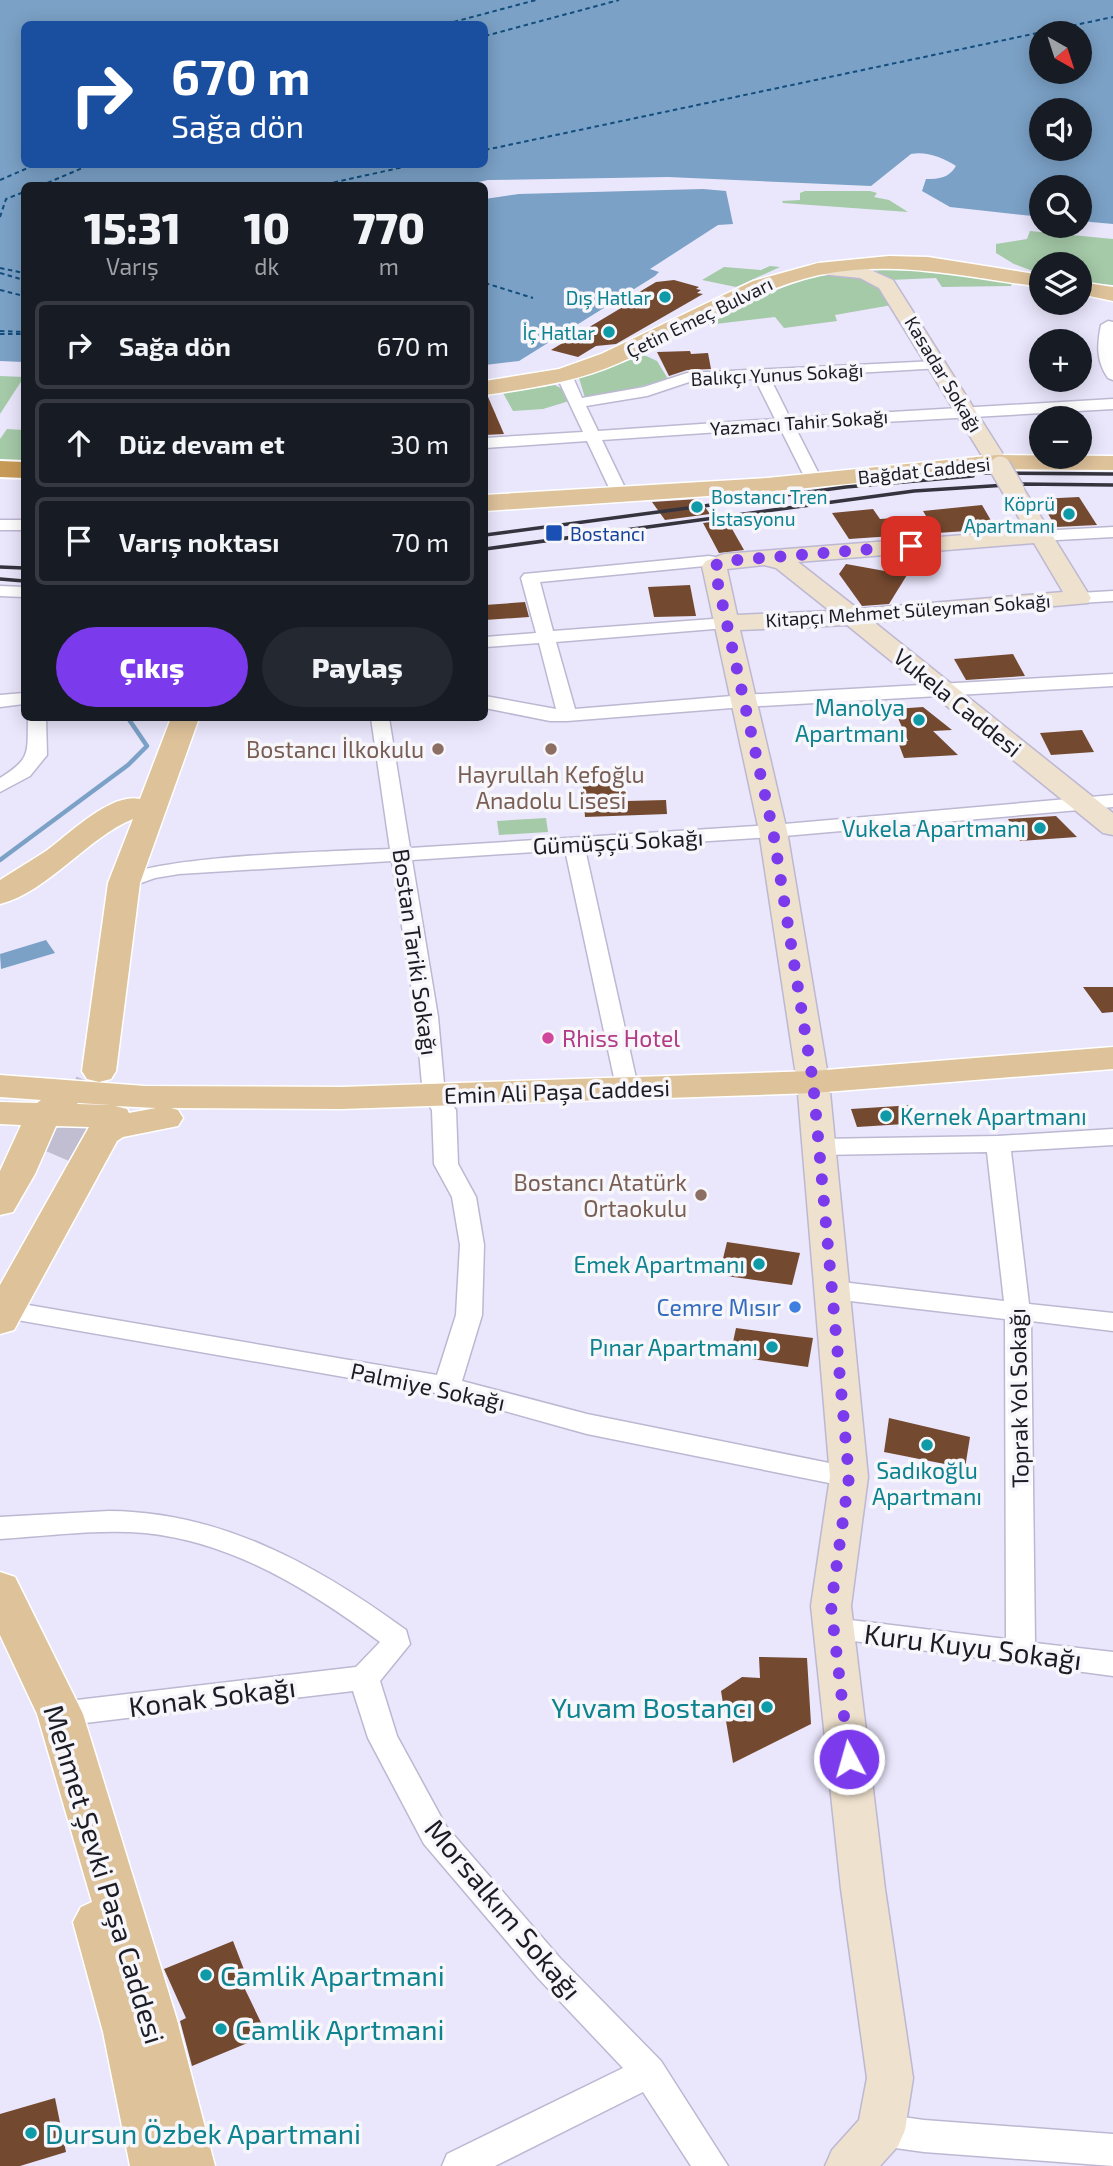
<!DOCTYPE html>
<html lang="tr">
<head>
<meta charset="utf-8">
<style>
  body { margin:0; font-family:"Exo 2",sans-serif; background:#242831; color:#f1f3f6; height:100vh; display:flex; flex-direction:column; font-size:26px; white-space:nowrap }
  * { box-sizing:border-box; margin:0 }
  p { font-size:23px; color:#9ea1a6 }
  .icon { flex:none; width:38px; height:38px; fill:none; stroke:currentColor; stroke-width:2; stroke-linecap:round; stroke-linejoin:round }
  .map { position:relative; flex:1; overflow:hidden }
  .details { position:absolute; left:21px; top:182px; width:467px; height:539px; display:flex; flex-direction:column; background:#171b24; border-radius:10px; box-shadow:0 4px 18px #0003 }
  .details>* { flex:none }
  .guide { position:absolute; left:21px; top:21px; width:467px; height:147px; border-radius:10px; box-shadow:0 4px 18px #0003; background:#1a4fa0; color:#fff; overflow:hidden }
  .needle { width:46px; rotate:141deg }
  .controls { position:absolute; left:1029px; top:21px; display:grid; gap:14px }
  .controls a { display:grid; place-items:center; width:63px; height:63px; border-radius:50%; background:#171b24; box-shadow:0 4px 18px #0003; font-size:35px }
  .pin { position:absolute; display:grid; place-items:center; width:60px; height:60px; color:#fff; margin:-30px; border-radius:14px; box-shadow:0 4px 10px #0006 }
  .me { position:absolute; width:77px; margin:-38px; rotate:354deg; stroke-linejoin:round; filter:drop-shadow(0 0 5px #0008) }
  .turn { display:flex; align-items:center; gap:24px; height:147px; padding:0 35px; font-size:32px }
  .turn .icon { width:91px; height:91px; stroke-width:2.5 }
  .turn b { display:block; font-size:49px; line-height:60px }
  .eta { display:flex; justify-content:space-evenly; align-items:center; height:119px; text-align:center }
  .eta b { font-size:42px; font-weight:800; line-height:49px }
  .primary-button { display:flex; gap:14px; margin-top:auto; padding:14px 35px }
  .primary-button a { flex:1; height:80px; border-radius:42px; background:#7c3aed; color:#fff; font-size:28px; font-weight:800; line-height:80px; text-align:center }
  .primary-button a+a { background:#242831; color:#f1f3f6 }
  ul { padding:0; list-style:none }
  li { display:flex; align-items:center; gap:21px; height:88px; margin:0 14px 10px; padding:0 21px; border:4px solid #363941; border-radius:10px }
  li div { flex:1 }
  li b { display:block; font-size:26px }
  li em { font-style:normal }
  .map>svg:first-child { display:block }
  .green { fill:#a5caa8 }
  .water { fill:#7ba1c6; fill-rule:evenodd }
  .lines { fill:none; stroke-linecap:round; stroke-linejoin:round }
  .stream { stroke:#7ba1c6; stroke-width:4.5 }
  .ferry { stroke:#124d7d; stroke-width:2; stroke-dasharray:4.5 3.5; stroke-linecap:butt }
  .building { fill:#73492f }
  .primary-tunnel { stroke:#c1bed1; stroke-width:38; stroke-dasharray:38 19; stroke-linecap:butt }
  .street-casing { stroke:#bdb8d2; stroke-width:3 }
  .secondary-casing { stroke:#bdb8d2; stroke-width:3 }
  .primary-casing { stroke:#fff; stroke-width:3 }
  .highway-casing { stroke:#fff; stroke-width:4 }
  .street { fill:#fff; fill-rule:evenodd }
  .secondary { fill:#eee1cd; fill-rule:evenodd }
  .primary { fill:#dec29a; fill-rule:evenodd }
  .highway { fill:#c89a57; fill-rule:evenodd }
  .rail { stroke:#35343e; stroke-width:3.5 }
  .secondary-bridge-casing { stroke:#bdb8d2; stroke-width:24; stroke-linecap:butt }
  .secondary-bridge { stroke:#eee1cd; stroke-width:21 }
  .route { stroke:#7c3aed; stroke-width:12; stroke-dasharray:0 21.6 }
  .culture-dot { fill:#0f9aa8; stroke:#f7f6fb; stroke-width:2.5 }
  .transit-dot { fill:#1a4fb4; stroke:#f7f6fb; stroke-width:2.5 }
  .education-dot { fill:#8d6e63; stroke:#f7f6fb; stroke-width:2.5 }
  .hotel-dot { fill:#d1479c; stroke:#f7f6fb; stroke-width:2.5 }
  .shop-dot { fill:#3f7fe0; stroke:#f7f6fb; stroke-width:2.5 }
  .labels { text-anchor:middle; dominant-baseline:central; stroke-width:7; stroke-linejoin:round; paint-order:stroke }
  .far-culture-label { font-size:19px; fill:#0d838f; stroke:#f7f6fb; text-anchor:end }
  .far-street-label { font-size:19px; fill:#1d1c25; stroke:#f7f6fb }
  .far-transit-label { font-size:19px; fill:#164399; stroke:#f7f6fb; text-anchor:start }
  .street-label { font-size:23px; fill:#1d1c25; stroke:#f7f6fb }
  .culture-label { font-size:23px; fill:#0d838f; stroke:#f7f6fb; text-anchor:end }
  .education-label { font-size:23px; fill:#785e54; stroke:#f7f6fb; text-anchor:end }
  .hotel-label { font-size:23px; fill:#b23c85; stroke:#f7f6fb; text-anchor:start }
  .shop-label { font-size:23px; fill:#366cbe; stroke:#f7f6fb; text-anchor:end }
  .near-street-label { font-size:28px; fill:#1d1c25; stroke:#f7f6fb }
  .near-culture-label { font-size:28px; fill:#0d838f; stroke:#f7f6fb; text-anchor:start }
</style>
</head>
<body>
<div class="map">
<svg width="1113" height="2166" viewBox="0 0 1113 2166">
  <rect width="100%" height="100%" fill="#eae6fc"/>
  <g class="green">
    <path d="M805,191H870L877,193L874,197L889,200L908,212L783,203L782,201L800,200V193Z"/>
    <path d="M1030,231L1113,239V285L1080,283V264H1041V274L1014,264L996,253V244L1027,239Z"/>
    <path d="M770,266L780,267L736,287L702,280L724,267L761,270Z"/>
    <path d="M896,269L941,271L1012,283L1011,286L942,287L936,278L889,280L875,270Z"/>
    <path d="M827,273L872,278L892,305L835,315L837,321L784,328L775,317L707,325C746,304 784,284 827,273Z"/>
    <path d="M644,355L657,361L668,379L608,395L585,398L579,378Z"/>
    <path d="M0,376L24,377L0,414Z"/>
    <path d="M555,385L566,391L569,401L543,409L513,411L503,393Z"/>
    <path d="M7,429L24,430V461L0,460V439Z"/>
    <path d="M546,818L548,832L499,835L497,821Z"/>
  </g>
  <g class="water">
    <path d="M0,0H1113V224L1080,221V187H1041V217L950,207L922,191L926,179C939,179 949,178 956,166C944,158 926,151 911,154L871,186L668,177L488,180L460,186H24V362L0,361ZM24,24H485V164H24ZM1041,33H1080V72H1041ZM1041,110H1080V149H1041Z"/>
    <path d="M703,189L726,191L733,224L718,225L650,269L659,272L655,276L519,361L485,365V199L519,194Z"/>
    <path d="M46,940L55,953L1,969L0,954Z"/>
  </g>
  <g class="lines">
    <path class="stream" d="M0,860L128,765L147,746L128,718"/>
    <g class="ferry">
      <path d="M446,24L536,0"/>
      <path d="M485,36L619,0"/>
      <path d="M485,150L1113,17"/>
      <path d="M0,180L37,164"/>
      <path d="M40,186L92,164"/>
      <path d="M318,186L417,164"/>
      <path d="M0,217L6,199L24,192"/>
      <path d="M0,268L24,273"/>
      <path d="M0,273L24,280"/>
      <path d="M485,283L533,298"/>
      <path d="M0,290L24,296"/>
      <path d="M0,331L24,332"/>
      <path d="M0,334H24"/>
    </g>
  </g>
  <g class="building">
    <path d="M674,280L699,287L696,289L701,290L697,293L703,294L616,344L596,346L578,357L551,350L631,302L626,300L656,282Z"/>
    <path d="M690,351L691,354L708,353L711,369L687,370L669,376L657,352Z"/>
    <path d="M485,397H488L504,434L485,435Z"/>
    <path d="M1079,497L1097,525L1056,527L1039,499Z"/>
    <path d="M699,499L710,514L665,520L652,502Z"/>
    <path d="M982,505L996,529L849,539L832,513L873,509L880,519L926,516L923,511Z"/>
    <path d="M727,520L744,550L719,553L703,523Z"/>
    <path d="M846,564L907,575L889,604L862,606L839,574Z"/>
    <path d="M690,585L696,616L654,617L648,587Z"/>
    <path d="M525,602L529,617L485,620V605Z"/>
    <path d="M1013,654L1025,676L966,680L954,659Z"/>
    <path d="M923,707L952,730L933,731L958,755L904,758L898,742L908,741L894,709Z"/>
    <path d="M1082,730L1094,752L1051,755L1040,733Z"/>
    <path d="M582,773H624L627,801L666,800L667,814L585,817Z"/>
    <path d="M1056,816L1077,837L1020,841L1008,819Z"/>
    <path d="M1083,987H1113V1012L1102,1013Z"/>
    <path d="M914,1105L920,1123L857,1127L851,1109Z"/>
    <path d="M727,1242L800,1253L792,1285L719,1275Z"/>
    <path d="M736,1328L813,1338L808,1367L730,1356Z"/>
    <path d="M889,1418L970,1437L965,1468L884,1452Z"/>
    <path d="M759,1657L807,1658L811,1724L733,1763L721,1691L742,1677L760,1678Z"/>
    <path d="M233,1941L248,1980L242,1983L267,2035L192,2066L180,2021L186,2018L164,1969Z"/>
    <path d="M55,2098L66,2152L20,2166H0V2114Z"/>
  </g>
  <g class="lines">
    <path class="primary-tunnel" d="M62,1158L94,1084"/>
    <g class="street-casing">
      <g id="street">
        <path d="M1108,321L1113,322V380L1108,378C1096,361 1097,345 1101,325Z"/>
        <path d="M936,361L941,362L943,365L941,368L770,378L790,418L1113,399V409L795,427L822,480L814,485L806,480L780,428L602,440L628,494L620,499L612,494L587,441L485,448V438L583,432L556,375L564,370L572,375L582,398L644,387L687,373ZM755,379L775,419L598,431L586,406L647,396L689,382Z"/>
        <rect x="0" y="520" width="24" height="10"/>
        <path d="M1113,527V537L1039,541L1031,536L1039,531Z"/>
        <path d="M709,556L715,557L718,561L715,565L540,582L553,631L726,618L735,623L726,628L556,642L575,709L744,695L1113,674V686L744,707L567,721H550L485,708V696L556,709L539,643L485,647V637L536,633L521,578L524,574Z"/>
        <path d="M0,586L24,587V597L0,596Z"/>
        <path d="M1113,591V601L1079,603L1070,598L1079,593Z"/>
        <path d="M24,693V704L0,707V695Z"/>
        <path d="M28,718H46L47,755L30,776L0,792V778C32,758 27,753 28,718Z"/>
        <path d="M371,718H389L410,848L773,825L1113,795V807L773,837L585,849L638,1087L635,1092L627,1094L619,1092L616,1087L565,850L412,860L438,1017L445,1095L456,1110L458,1164L476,1197L484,1245L482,1315L462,1381L587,1414L849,1467L859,1470L863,1477L859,1484L849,1487L587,1434L447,1395L0,1317V1303L5,1301L437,1375L456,1315L460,1245L452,1197L434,1164L432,1110L423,1096L416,1017L392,861L179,874L155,878L124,889L117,887L114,883C134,855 347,851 390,849Z"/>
        <path d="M1113,1129V1145L1011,1151L1029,1304L1113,1313V1331L1031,1321L1035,1643L1113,1652V1676L824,1637L820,1629L824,1621L834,1618L1006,1639L1005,1319L833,1299L824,1296L820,1290L824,1284L833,1281L1004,1301L987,1152L819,1155L811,1152L807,1147L811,1142L819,1139L998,1136Z"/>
        <path d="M109,1511C222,1512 317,1565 406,1630L410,1644L380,1681L397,1736L446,1826L560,1958L661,2061L728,2166H691L643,2092L495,2166H442L447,2154L623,2068L538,1978L424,1844L368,1738L353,1691L60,1726L50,1723L45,1714L50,1705L60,1702L356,1667L380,1642C310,1590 233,1542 145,1533C97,1529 48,1536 0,1539V1517Z"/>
        <path d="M881,2114L924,2120L1113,2134V2166L924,2152L881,2146L869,2141L864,2130L869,2119Z"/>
      </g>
    </g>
    <g class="secondary-casing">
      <g id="secondary">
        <path d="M818,263L864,267L893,280L1011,467L1008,472H992L879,288L860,278L811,273L808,269L811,265Z"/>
        <path d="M1014,484L1022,486L1025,491L1091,598L1088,603L874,622L1113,813V835L1103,833L847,625L740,630L787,831L829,1082L868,1477L851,1606L885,1889L913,2078L905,2130L898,2146L880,2166H825L832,2150L859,2120L867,2078L841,1889L811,1606L830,1477L797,1082L759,831L702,566L706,561L724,554L1026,530L1003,491L1006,486ZM1034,543L1063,592L858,609L798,562ZM764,565L776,568L830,611L737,615L727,569Z"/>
      </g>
    </g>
    <g class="primary-casing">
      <g id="primary">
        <path d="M889,256L928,257L1041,275V287C967,277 894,259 819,275C748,291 685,334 619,363C577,382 530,388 485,395V381L559,369L601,354L753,281L818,263Z"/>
        <path d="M1080,282L1113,287V301L1080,294Z"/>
        <path d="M997,455L1113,456V470L997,469L767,492L485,511V495L767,478Z"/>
        <path d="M171,718H199L140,883L116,1071L111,1079L99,1082L87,1079L82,1071L108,883L133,819C88,837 48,892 0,904V880C15,870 31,861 46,851C68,835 111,792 140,799Z"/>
        <path d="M1113,1047V1069L813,1093L341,1109L171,1108L178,1110L183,1118L178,1126L123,1137L117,1141L14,1330L0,1334V1285L89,1127L56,1126L35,1174L13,1212L0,1215V1171L21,1125L0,1124V1102L37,1103L41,1100L0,1097V1075L145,1086L341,1087L813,1071ZM78,1103L110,1105L77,1104ZM115,1106L156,1108L129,1113L127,1109Z"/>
        <path d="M0,1572L15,1577L83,1714L177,2020L215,2166H130L103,2032L73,1922L81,1907L92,1902L37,1714L0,1635Z"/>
      </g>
    </g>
    <g class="highway-casing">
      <path id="highway" d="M0,461L24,462V478L0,477Z"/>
    </g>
    <use href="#street" class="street"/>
    <use href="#secondary" class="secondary"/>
    <use href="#primary" class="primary"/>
    <use href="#highway" class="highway"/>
    <g class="rail">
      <path d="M963,473L1113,474"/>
      <path d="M485,535L846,487L973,476"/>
      <path d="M485,549L914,491L1020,484L1113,485"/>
      <path d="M0,567L24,568"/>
      <path d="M0,579L24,581"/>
    </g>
    <g class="secondary-bridge-casing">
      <path id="secondary-bridge" d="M1000,467L1014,491"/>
    </g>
    <use href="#secondary-bridge" class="secondary-bridge"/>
  </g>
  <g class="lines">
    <path class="route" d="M849,1759L831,1606L849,1477L813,1082L773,831L714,566L724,561L911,546"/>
  </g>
  <g class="culture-dot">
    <circle cx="665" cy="297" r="7"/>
    <circle cx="609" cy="332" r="7"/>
    <circle cx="697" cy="507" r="7"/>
    <circle cx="1069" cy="514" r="7"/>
    <circle cx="919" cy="720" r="7"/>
    <circle cx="1040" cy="828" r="7"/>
    <circle cx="886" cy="1116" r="7"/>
    <circle cx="759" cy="1264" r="7"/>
    <circle cx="772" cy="1347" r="7"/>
    <circle cx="927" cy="1445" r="7"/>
    <circle cx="767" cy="1707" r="7"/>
    <circle cx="206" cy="1975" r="7"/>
    <circle cx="221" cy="2029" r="7"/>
    <circle cx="31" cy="2133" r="7"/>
  </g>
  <rect class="transit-dot" x="545" y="524" width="18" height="18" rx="3.5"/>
  <g class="education-dot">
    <circle cx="438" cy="749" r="7"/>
    <circle cx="551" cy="749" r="7"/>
    <circle cx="701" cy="1195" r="7"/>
  </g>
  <circle class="hotel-dot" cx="548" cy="1038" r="7"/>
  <circle class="shop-dot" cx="795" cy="1307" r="7"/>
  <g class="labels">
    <g class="far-culture-label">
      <text x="651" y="297">Dış Hatlar</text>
      <text x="595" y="332">İç Hatlar</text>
      <text x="711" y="496" text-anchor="start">Bostancı Tren<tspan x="711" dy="22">İstasyonu</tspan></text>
      <text x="1055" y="503">Köprü<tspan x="1055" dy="22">Apartmanı</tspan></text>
    </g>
    <g class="far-street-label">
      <text transform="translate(699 317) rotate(-26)">Çetin Emeç Bulvarı</text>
      <text transform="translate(777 374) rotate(-3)">Balıkçı Yunus Sokağı</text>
      <text transform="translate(944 374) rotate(59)">Kasadar Sokağı</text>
      <text transform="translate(799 422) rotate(-4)">Yazmacı Tahir Sokağı</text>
      <text transform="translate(924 470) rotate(-6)">Bağdat Caddesi</text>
      <text transform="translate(908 610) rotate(-4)">Kitapçı Mehmet Süleyman Sokağı</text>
    </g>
    <g class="far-transit-label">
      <text x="570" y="533">Bostancı</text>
    </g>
    <g class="street-label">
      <text transform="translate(958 702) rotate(39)">Vukela Caddesi</text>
      <text transform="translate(618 841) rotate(-3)">Gümüşçü Sokağı</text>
      <text transform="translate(416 952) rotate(82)">Bostan Tariki Sokağı</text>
      <text transform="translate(557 1091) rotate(-2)">Emin Ali Paşa Caddesi</text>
      <text transform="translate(428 1386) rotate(12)">Palmiye Sokağı</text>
      <text transform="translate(1018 1398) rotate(-91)">Toprak Yol Sokağı</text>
    </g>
    <g class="culture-label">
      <text x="905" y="707">Manolya<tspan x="905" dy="26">Apartmanı</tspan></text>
      <text x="1026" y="828">Vukela Apartmanı</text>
      <text x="900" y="1116" text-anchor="start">Kernek Apartmanı</text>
      <text x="745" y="1264">Emek Apartmanı</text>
      <text x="758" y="1347">Pınar Apartmanı</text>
      <text x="927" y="1470" text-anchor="middle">Sadıkoğlu<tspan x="927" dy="26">Apartmanı</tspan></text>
    </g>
    <g class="education-label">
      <text x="424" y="749">Bostancı İlkokulu</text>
      <text x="551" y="774" text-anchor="middle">Hayrullah Kefoğlu<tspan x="551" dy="26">Anadolu Lisesi</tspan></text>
      <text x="687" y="1182">Bostancı Atatürk<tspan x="687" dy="26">Ortaokulu</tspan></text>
    </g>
    <g class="hotel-label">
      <text x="562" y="1038">Rhiss Hotel</text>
    </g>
    <g class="shop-label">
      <text x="781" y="1307">Cemre Mısır</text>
    </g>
    <g class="near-street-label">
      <text transform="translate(973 1646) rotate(7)">Kuru Kuyu Sokağı</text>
      <text transform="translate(212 1696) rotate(-7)">Konak Sokağı</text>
      <text transform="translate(105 1874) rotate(73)">Mehmet Şevki Paşa Caddesi</text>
      <text transform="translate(504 1909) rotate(50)">Morsalkım Sokağı</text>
    </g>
    <g class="near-culture-label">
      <text x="753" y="1707" text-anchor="end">Yuvam Bostancı</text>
      <text x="220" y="1975">Camlik Apartmani</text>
      <text x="235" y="2029">Camlik Aprtmani</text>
      <text x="45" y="2133">Dursun Özbek Apartmani</text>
    </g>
  </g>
</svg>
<div class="controls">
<a><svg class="needle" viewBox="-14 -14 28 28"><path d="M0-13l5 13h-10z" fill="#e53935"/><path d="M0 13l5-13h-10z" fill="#9ea1a6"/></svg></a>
<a><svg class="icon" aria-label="sound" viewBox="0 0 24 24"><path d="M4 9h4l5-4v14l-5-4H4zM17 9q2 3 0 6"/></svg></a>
<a><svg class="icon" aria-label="search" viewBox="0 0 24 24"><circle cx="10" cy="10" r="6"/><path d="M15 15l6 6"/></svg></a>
<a><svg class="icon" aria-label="layers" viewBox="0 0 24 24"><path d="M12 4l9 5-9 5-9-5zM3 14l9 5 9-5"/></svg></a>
<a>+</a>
<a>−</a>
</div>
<div class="pin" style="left:911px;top:546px;background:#d93025"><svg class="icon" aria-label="arrive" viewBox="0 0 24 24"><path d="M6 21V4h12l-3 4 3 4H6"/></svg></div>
<svg class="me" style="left:849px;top:1759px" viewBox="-20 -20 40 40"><circle r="17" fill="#7c3aed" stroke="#fff" stroke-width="3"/><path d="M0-11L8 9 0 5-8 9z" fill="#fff"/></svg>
<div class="guide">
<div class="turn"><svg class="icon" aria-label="right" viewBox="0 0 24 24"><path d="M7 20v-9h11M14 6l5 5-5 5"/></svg><div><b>670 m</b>Sağa dön</div></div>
</div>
<section class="details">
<div class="eta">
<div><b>15:31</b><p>Varış</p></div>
<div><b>10</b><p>dk</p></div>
<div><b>770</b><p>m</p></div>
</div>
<ul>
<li><svg class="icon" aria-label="right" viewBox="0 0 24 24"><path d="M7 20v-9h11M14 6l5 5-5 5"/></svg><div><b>Sağa dön</b></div><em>670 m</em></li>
<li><svg class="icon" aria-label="ahead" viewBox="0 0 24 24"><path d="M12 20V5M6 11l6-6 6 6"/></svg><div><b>Düz devam et</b></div><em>30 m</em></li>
<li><svg class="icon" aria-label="arrive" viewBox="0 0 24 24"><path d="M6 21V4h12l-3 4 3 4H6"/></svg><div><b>Varış noktası</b></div><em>70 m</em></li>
</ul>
<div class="primary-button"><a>Çıkış</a><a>Paylaş</a></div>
</section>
</div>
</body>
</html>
